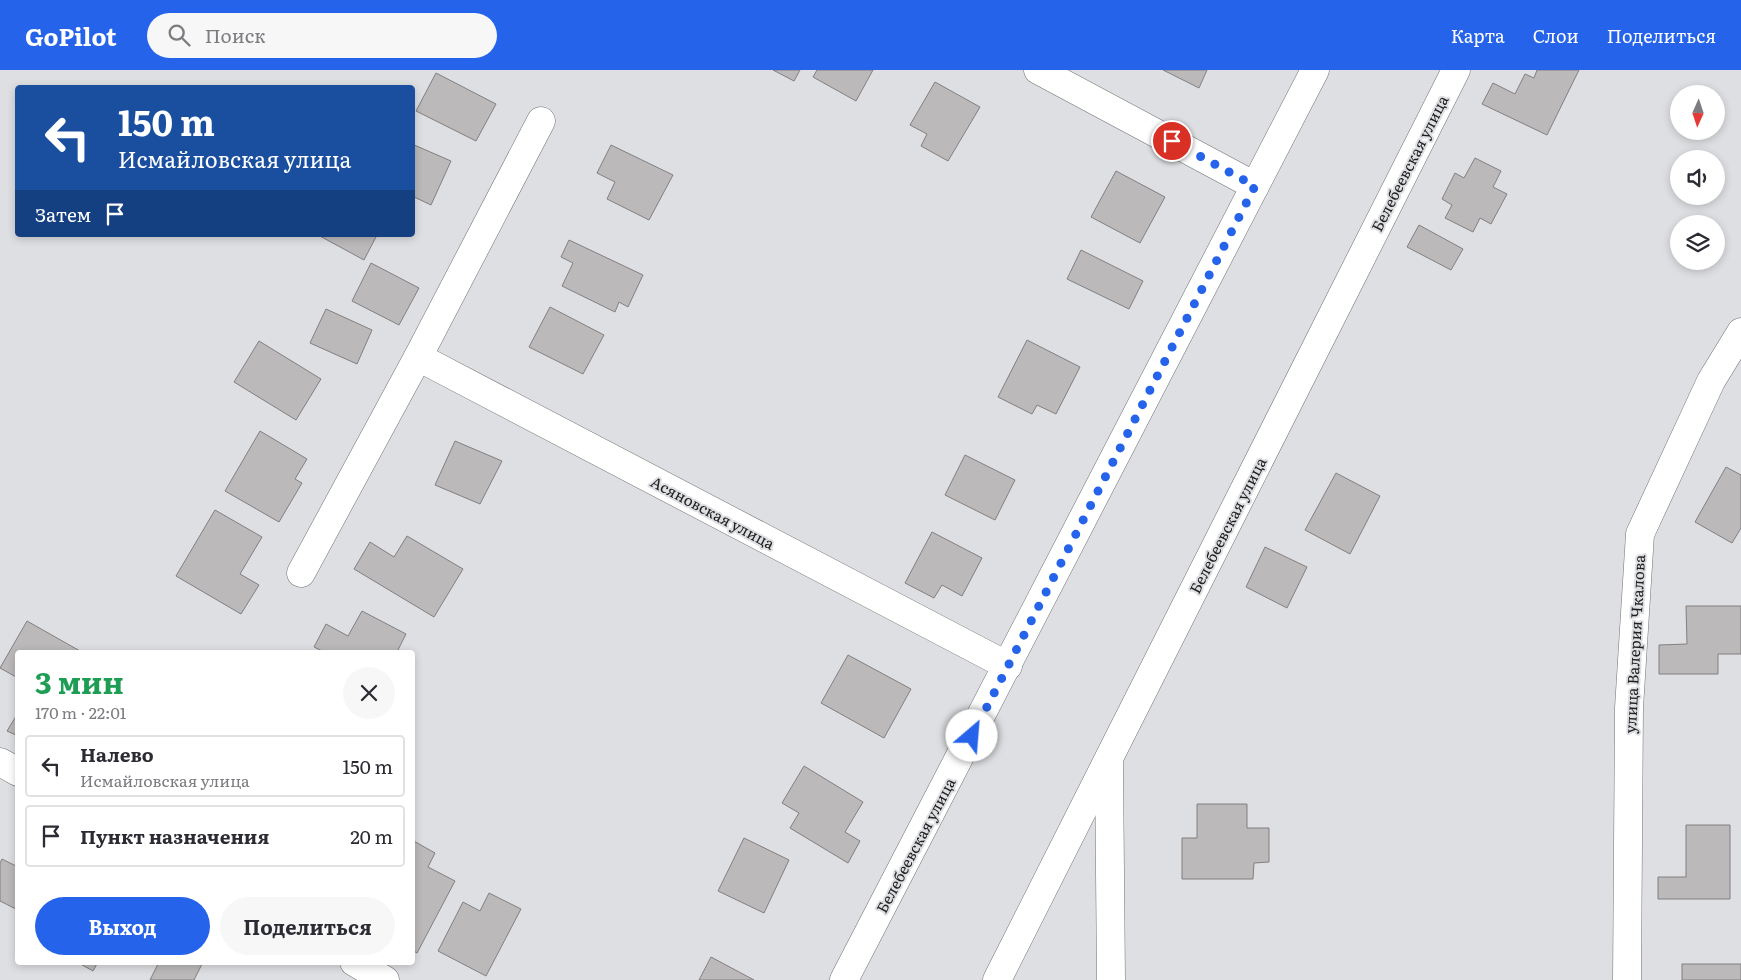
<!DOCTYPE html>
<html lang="ru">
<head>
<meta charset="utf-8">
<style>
  body { margin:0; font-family:Literata,serif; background:#f7f7f7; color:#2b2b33; height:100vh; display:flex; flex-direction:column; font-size:19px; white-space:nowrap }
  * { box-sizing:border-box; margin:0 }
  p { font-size:16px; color:#7c7c81 }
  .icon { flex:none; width:28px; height:28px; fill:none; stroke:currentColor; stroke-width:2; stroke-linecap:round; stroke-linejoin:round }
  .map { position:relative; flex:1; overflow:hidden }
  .details { position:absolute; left:15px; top:580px; width:400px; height:315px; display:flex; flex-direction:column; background:#fff; border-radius:5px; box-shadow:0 2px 8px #0003 }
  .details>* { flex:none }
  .top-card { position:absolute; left:15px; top:15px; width:400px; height:152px; border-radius:5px; box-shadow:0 2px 8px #0003; background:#1a4fa0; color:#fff; overflow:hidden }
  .needle { width:32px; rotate:183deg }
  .tools { position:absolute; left:1670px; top:15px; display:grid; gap:10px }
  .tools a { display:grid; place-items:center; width:55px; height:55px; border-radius:50%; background:#fff; box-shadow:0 2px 8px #0003; font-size:25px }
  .pin { position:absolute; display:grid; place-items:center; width:42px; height:42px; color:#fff; margin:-21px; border:2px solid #fff; border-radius:50%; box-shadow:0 1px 5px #0007 }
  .me { position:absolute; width:55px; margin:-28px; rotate:27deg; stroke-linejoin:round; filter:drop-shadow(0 0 4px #0008) }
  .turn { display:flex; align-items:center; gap:18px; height:105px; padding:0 20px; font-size:22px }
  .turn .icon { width:65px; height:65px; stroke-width:2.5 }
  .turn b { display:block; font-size:35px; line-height:42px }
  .then { display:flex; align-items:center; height:48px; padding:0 20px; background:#0003; gap:10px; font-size:19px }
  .round { display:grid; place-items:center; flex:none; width:52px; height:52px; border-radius:26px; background:#f7f7f7 }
  .headline { display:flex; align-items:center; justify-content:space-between; height:85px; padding:0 20px }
  h1 { font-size:30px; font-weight:700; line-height:38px; color:#1e9e55 }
  .button { display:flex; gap:10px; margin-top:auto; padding:10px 20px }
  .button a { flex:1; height:58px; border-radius:30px; background:#2563eb; color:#fff; font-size:20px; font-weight:700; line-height:58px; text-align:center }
  .button a+a { background:#f7f7f7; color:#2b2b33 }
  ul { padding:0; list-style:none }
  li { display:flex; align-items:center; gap:15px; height:62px; margin:0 10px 8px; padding:0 10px; border:2px solid #e1e1e2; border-radius:5px }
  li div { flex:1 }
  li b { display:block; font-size:19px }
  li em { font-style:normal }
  header { display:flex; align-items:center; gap:30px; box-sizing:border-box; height:70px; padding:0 25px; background:#2563eb; color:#fff }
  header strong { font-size:24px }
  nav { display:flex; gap:28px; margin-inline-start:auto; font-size:18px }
  .search { width:350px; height:45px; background:#f7f7f7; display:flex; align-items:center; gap:12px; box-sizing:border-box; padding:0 18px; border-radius:28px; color:#7c7c81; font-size:19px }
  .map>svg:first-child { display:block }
  .building { fill:#bcb9bb; stroke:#827f80 }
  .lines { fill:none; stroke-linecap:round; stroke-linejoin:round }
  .minor-casing { stroke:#717274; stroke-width:29 }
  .minor { stroke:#fff; stroke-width:28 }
  .route { stroke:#2563eb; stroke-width:9; stroke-dasharray:0 16.2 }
  .labels { text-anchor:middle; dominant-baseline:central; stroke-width:4; stroke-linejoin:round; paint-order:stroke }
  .street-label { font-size:15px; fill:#202021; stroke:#dedfe2 }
</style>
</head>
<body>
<header>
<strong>GoPilot</strong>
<div class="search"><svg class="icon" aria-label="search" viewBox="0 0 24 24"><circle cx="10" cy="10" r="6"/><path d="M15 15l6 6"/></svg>Поиск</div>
<nav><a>Карта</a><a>Слои</a><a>Поделиться</a></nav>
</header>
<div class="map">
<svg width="1741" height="910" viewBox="0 0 1741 910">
  <rect width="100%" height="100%" fill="#dedfe2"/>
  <g class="building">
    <path d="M773,0H800L794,11Z"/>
    <path d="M817,0H873L856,31L813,7Z"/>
    <path d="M1163,0H1207L1199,18Z"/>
    <path d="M1537,0H1579L1547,65L1482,34L1493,13L1515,24L1525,4L1534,8Z"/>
    <path d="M436,3L496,34L476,71L416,41Z"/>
    <path d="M935,12L980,37L948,91L921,76L927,64L910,55Z"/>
    <path d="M412,74L451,91L431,135L412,126Z"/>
    <path d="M611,75L673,105L649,150L607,129L615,112L597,103Z"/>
    <path d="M1475,88L1501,101L1493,117L1507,124L1491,154L1480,148L1473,162L1445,148L1452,135L1442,129L1455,103L1464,108Z"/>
    <path d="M1116,101L1165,127L1140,173L1091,147Z"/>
    <path d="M1419,155L1463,179L1451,200L1407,177Z"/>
    <path d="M318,165H377L364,190Z"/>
    <path d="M569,170L643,205L628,237L619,232L615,242L562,216L573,193L561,187Z"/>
    <path d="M1081,180L1143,211L1129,239L1067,209Z"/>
    <path d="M371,193L419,218L399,255L352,231Z"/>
    <path d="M550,237L604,265L583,304L529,277Z"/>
    <path d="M326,239L372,260L357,294L310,273Z"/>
    <path d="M1027,270L1080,297L1056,344L1037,335L1032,344L998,327Z"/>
    <path d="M259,271L321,309L296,350L234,312Z"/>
    <path d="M260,361L307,389L295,409L302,413L279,452L225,421Z"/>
    <path d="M455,371L502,391L480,434L435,415Z"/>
    <path d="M965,385L1015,410L995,450L945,425Z"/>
    <path d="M1726,397L1741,405V458L1732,473L1695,452Z"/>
    <path d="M1336,403L1380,426L1350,484L1305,460Z"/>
    <path d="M215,440L262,467L240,504L259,515L241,544L176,506Z"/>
    <path d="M932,462L982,488L962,526L942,515L934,528L905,513Z"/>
    <path d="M407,466L463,499L434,547L354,499L370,472L394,487Z"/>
    <path d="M1265,477L1307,497L1287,538L1246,517Z"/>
    <path d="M1686,536H1741V584H1718V604H1659V575L1687,574Z"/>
    <path d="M362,541L406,564L397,582H324L314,577L326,554L348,566Z"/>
    <path d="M27,551L80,581L79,582H18V608L0,598Z"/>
    <path d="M848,585L911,619L884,668L821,633Z"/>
    <path d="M18,643V666L7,661Z"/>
    <path d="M804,696L863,732L845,762L860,771L848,793L790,758L799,743L782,733Z"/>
    <path d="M1197,734H1247V758H1269V792L1254,793L1253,809H1182V768H1197Z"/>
    <path d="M1686,755H1730V829H1658V807H1686Z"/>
    <path d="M744,768L789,790L764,843L718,821Z"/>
    <path d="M412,770L435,783L428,797L455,811L417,883L412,880Z"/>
    <path d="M2,789L16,796L18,792V840L0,831V793Z"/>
    <path d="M489,823L521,839L486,906L438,881L463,832L480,841Z"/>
    <path d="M711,887L754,910H699Z"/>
    <path d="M77,892H98L93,901Z"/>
    <path d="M159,892H203L194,910H150Z"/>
    <rect x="1682" y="894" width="59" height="16"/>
  </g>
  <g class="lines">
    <g class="minor-casing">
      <g id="minor">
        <path d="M1038,0L1255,116"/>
        <path d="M418,287L1008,596"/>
        <path d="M301,503L418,287L541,51"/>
        <path d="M0,692L18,702"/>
        <path d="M1109,694L1111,910"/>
        <path d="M354,892L385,910"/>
        <path d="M844,910L1315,0"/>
        <path d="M997,910L1456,0"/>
        <path d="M1627,910L1629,638L1640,464L1711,311L1741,262"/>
      </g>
    </g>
    <use href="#minor" class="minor"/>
  </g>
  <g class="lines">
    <path class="route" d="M972,666L1255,116L1172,71"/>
  </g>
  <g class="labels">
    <g class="street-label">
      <text transform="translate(1409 93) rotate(-63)">Белебеевская улица</text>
      <text transform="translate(713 442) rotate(28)">Асяновская улица</text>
      <text transform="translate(1227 455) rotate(-63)">Белебеевская улица</text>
      <text transform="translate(1634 574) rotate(-87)">улица Валерия Чкалова</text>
      <text transform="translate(915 775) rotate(-62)">Белебеевская улица</text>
    </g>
  </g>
</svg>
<div class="tools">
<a><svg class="needle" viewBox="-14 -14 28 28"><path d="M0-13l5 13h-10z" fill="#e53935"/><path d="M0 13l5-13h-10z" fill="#7c7c81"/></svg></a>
<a><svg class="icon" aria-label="sound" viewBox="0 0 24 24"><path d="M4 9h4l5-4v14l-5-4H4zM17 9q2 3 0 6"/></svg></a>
<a><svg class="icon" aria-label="layers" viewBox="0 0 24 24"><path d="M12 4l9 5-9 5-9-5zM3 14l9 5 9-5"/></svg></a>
</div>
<div class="pin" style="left:1172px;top:71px;background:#d93025"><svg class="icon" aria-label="arrive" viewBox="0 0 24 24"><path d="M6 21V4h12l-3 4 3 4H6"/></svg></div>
<svg class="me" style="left:972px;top:666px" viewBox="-20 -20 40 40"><circle r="19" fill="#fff"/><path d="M0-13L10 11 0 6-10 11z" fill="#2563eb"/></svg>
<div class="top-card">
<div class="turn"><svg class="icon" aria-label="left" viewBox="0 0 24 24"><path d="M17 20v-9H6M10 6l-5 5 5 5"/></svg><div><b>150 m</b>Исмайловская улица</div></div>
<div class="then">Затем<svg class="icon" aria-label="arrive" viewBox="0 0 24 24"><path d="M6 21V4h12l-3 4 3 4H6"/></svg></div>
</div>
<section class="details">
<div class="headline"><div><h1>3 мин</h1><p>170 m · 22:01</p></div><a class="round"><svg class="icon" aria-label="close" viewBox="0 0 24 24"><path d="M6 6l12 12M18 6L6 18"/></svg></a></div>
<ul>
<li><svg class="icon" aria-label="left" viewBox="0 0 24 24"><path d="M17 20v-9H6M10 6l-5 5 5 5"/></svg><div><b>Налево</b><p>Исмайловская улица</p></div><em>150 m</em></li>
<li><svg class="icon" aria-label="arrive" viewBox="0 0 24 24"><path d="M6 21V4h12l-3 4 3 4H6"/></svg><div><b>Пункт назначения</b></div><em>20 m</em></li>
</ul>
<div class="button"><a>Выход</a><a>Поделиться</a></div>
</section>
</div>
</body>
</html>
